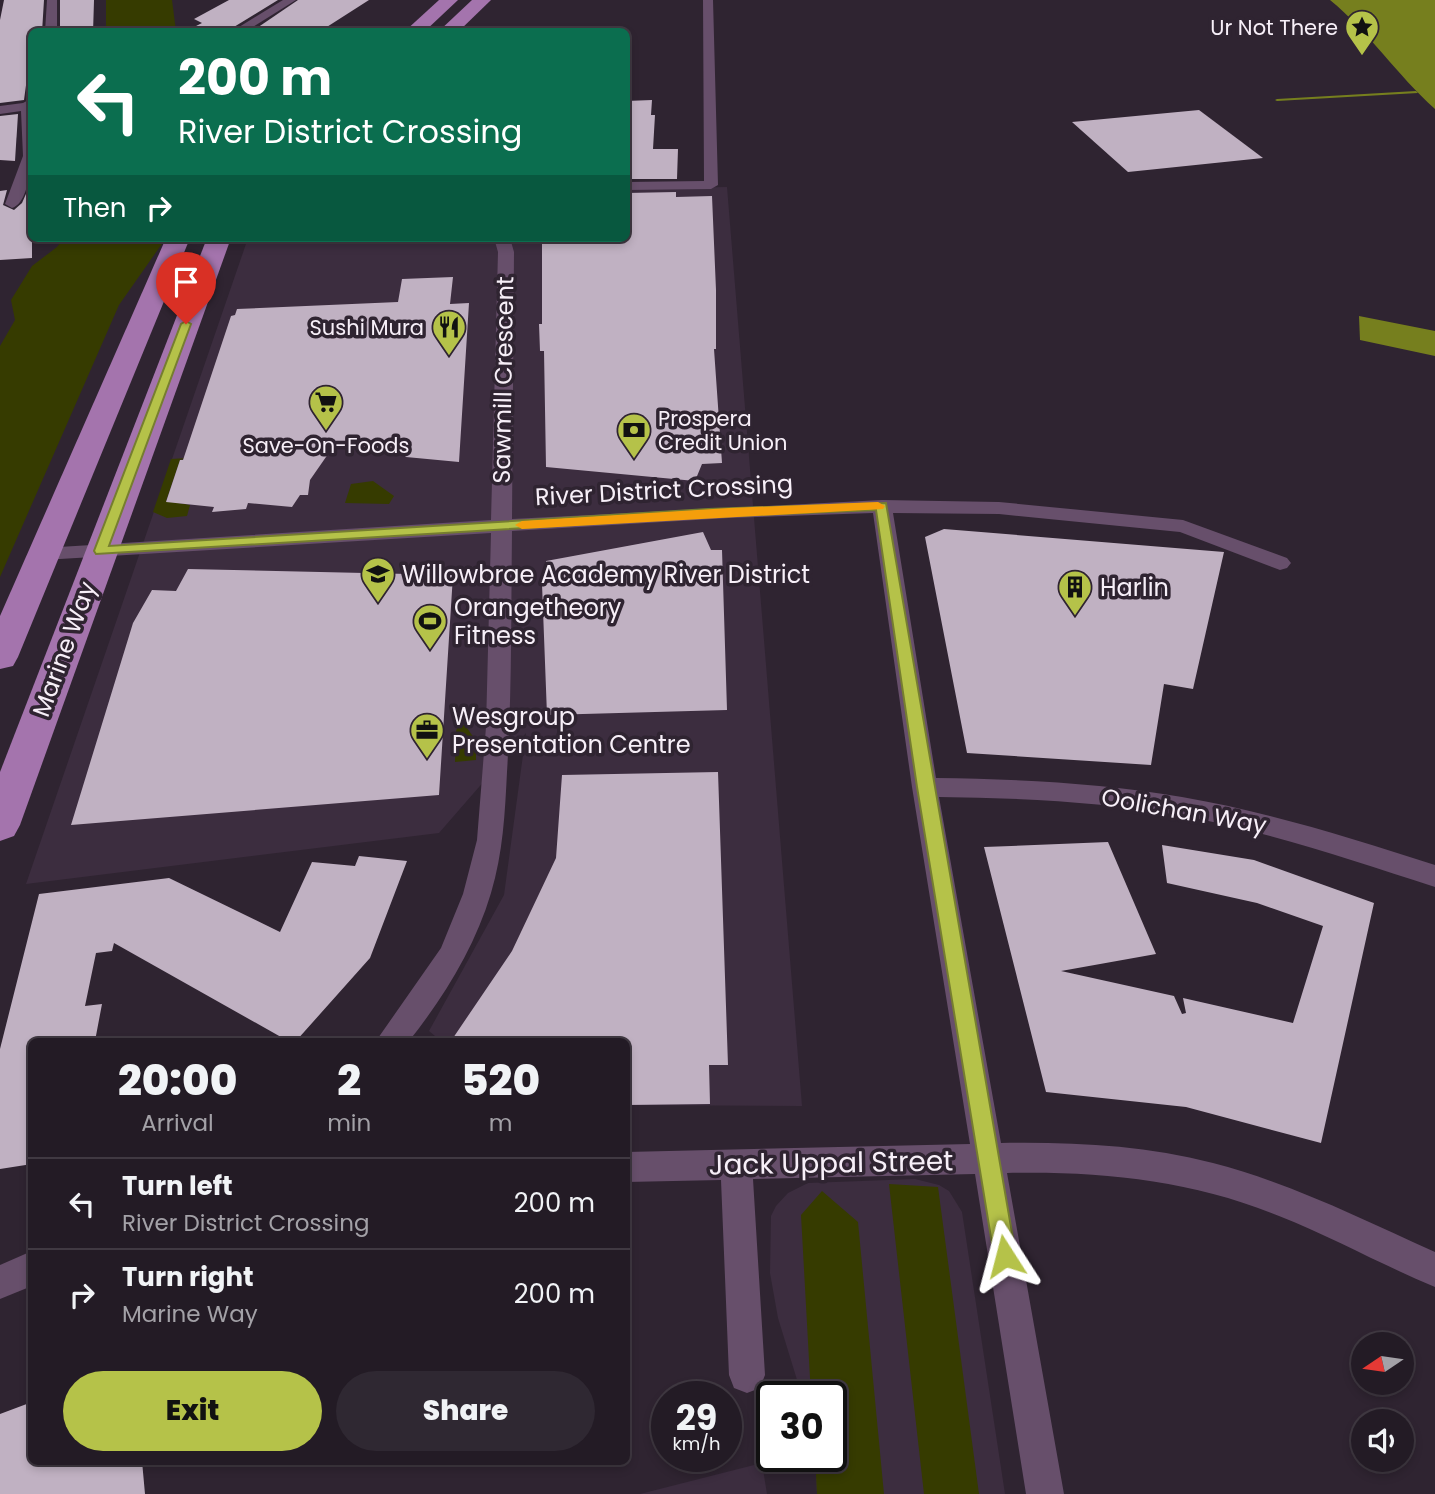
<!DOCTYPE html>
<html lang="en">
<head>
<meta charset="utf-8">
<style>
  body { margin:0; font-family:Poppins,sans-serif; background:#2f2832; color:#f1f3f6; height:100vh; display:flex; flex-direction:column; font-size:26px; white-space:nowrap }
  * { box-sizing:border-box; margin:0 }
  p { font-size:23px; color:#a3a1a7 }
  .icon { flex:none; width:38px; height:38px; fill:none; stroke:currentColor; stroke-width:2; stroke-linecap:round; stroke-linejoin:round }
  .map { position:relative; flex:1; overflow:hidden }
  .details { position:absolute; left:28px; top:1038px; width:602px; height:427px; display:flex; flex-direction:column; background:#231b25; border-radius:10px; box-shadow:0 4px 10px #0003,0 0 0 2px #403942 }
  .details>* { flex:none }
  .guide { position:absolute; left:28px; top:28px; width:602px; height:214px; border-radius:10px; box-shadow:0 4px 10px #0003,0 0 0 2px #403942; background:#0b6e4f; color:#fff; overflow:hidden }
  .needle { width:46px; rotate:257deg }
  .fabs { position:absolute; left:1351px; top:1332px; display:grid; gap:14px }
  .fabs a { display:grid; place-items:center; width:63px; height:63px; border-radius:50%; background:#231b25; box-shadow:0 4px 10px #0003,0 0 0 2px #403942; font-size:35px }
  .speed { position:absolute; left:651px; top:1381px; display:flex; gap:14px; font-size:35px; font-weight:700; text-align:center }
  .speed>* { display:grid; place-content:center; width:91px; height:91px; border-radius:50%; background:#231b25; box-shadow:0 4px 10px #0003,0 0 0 2px #403942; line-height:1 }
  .speed small { font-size:18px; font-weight:400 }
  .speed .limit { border:4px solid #111; border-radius:10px; background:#fff; color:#111 }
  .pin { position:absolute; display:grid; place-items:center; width:60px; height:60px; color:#fff; margin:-72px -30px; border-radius:50% 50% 50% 0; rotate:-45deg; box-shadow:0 0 7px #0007 }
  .pin .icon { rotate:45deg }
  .me { position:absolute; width:77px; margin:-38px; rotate:351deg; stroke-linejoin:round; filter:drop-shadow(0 0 5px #0008) }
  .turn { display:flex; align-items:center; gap:24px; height:147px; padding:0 35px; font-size:32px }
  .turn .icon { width:91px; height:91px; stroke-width:2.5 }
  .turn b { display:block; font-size:49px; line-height:60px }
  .then { display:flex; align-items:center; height:66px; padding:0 35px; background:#0003; gap:14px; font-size:26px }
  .eta { display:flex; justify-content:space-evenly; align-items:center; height:119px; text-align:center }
  .eta b { font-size:42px; font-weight:800; line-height:49px }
  .button { display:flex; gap:14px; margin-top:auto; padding:14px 35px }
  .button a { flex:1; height:80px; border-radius:42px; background:#b5c249; color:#111; font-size:28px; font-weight:800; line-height:80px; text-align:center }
  .button a+a { background:#2f2832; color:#f1f3f6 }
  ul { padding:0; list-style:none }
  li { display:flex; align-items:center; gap:21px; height:91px; padding:0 35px; border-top:2px solid #403942 }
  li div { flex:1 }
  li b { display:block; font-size:26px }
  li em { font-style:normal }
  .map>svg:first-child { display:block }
  .built { fill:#3c2d3f }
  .green { fill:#363b00 }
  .water { fill:#767f1e }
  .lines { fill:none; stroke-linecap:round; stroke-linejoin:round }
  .stream { fill:#767f1e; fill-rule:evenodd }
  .building { fill:#c0b1c2 }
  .minor { fill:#674f6b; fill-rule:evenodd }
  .primary { fill:#a474ad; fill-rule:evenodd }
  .route { fill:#b5c249; stroke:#767e2f; stroke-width:2 }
  .slow { fill:#f59e0b }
  .labels { text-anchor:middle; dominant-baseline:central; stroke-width:7; stroke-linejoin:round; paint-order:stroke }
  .far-poi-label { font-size:21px; fill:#f7eff8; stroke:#2f2431; text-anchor:end }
  .street-label { font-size:24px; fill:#f7eff8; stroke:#2f2431 }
  .poi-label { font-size:24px; fill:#f7eff8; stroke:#2f2431; text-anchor:start }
  .near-street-label { font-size:28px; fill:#f7eff8; stroke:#2f2431 }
</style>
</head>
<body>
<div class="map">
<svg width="1435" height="1494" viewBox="0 0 1435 1494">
  <rect width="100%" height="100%" fill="#2f2431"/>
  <g class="built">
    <path d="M727,187L802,1106L627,1105L626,1041H441L429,1031L504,895L526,733L439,833L26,884L248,238H626L627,189Z"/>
    <path d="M915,1179L939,1185L949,1191L962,1212L1005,1494H817L815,1456H831V1396H802L778,1318L770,1273L771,1216L776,1206L788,1193L808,1183Z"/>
    <path d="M762,1463L767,1494H640Z"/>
  </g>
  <g class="green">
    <path d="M106,0H172L176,31H106Z"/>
    <path d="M64,238H166L119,305L0,577V346L15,320L11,300L32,266L57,247Z"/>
    <path d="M187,458L180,460L166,501L190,505L187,516L167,518L153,512L171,459Z"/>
    <path d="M373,481L394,496L389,504L345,503L351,484Z"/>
    <path d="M465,725L476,741V760L455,762L456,731L458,726Z"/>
    <path d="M889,1184L938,1187L979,1494H924Z"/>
    <path d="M822,1191L858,1222L884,1494H817L815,1456H831V1396H811L801,1215Z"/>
  </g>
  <g class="water">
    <path d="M1330,0H1435V109C1397,75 1369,32 1330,0Z"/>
    <path d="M1359,316L1435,331V356L1360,340Z"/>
  </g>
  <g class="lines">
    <path class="stream" d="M1416,91L1418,93L1277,101L1275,100L1277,99Z"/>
  </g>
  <g class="building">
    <path d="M4,0H44L42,32H32V63H29L24,100L0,103V20Z"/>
    <path d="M60,0H94L93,32H60Z"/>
    <path d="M229,0H278L229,30L196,26L202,23L194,19Z"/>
    <path d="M298,0H369L319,32H251Z"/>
    <path d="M652,100L651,115H655L653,149H678L677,179H626V101Z"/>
    <path d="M1199,110L1263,158L1128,172L1072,122Z"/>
    <path d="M18,114L15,161L0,160V116Z"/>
    <path d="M29,187H32V258L0,260V191L7,190L3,205L14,210L22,203Z"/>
    <path d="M676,192V197L712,196L716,290V349H714L722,463L702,464L695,481L546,467L544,351H540L539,324H542V238H626V193Z"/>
    <path d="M453,277L450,304L469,303L459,462L406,457L399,450L335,444L310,480L308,495H300L292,507L248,503L246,509L212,512L214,507L166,502L180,460H183L231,316L235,315L237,309L398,302L402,279Z"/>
    <path d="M944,529L1224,552L1193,689L1164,684L1151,765L967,753L925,537Z"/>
    <path d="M703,532L711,550H722L727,710L547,715L542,584L552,582L546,561Z"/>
    <path d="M188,569L453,575L439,795L71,825L133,623L152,590L176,591Z"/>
    <path d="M718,772L728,1065H709L710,1104L626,1105V1041H451L512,951L556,858L562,775Z"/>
    <path d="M1108,842L1156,954L1061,971L1174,996L1182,1014L1186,1013L1183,998L1293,1023L1323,926L1257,903L1167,883L1162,845L1254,860L1374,903L1321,1143L1186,1107L1046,1092L984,847Z"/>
    <path d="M359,856L407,861L370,958L296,1041H288L114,943L112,951L96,953L85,1006L102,1004L95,1041H32V1164L0,1169V1049L39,894L169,878L280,932L312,862L355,866Z"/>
    <path d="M32,1402V1461H142L145,1494H0V1414Z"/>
  </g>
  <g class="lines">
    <g class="minor">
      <path d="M47,0H57V32H45Z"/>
      <path d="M283,0H296L245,32H231Z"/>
      <path d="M703,0H713L718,185L711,189L626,190V182L704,181Z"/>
      <path d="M32,98C32,120 37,201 12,208L5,204L23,156L21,111L0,114V106L23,103Z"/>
      <path d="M494,238H510L514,252L512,519L882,500L999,502L1183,520L1287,558L1291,563L1287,568L1280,570L1180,532L999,514L893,513L936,778C1018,779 1101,783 1182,797C1268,812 1352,838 1435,865V887C1352,860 1269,832 1184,816C1103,802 1021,798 939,797L1001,1143C1073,1142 1143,1145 1213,1163C1290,1183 1362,1219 1435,1252V1287C1382,1265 1332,1237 1279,1216C1192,1180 1100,1171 1007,1173L1064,1494H1026L975,1174L753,1179L765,1375L760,1388L747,1393L734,1388L729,1375L721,1180L626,1182V1152L970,1144L912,787L873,513L729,518L512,531C511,611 512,692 507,772C505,813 503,853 491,893C475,947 444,997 409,1041H376L441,948L463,894L477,840L486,727L491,533L43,560L36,559L33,554L36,549L43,548L491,520L498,252Z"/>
      <path d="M32,1251V1286L0,1299V1265Z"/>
    </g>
    <g class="primary">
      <path d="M439,0H458L424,32H404Z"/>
      <path d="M472,0H491L458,32H438Z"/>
      <path d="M166,238H190L18,657L13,666L0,669V616Z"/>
      <path d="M207,238H231L20,825L14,836L0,841V772Z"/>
    </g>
  </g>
  <path class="route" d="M186,321L191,324L109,546L708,509L886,503L1016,1256L1013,1264L1005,1267L998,1264L994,1256L917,787L876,510L708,517L96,554L94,551L181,324Z"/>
  <path class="slow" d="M878,502L885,506L883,509L522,529L515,525L522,521L729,508Z"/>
  <defs>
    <g id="sight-pin" transform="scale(1.75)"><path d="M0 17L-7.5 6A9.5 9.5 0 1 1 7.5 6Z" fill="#b5c249" stroke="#2f2431"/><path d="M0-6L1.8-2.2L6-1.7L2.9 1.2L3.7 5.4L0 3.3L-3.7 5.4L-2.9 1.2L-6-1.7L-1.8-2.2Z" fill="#111"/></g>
    <g id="restaurant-pin" transform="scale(1.75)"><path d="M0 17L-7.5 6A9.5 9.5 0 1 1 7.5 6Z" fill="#b5c249" stroke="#2f2431"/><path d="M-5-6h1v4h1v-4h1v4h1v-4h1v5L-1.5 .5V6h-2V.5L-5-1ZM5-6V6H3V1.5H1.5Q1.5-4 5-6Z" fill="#111"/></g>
    <g id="supermarket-pin" transform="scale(1.75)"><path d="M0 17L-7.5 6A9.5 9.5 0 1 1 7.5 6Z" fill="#b5c249" stroke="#2f2431"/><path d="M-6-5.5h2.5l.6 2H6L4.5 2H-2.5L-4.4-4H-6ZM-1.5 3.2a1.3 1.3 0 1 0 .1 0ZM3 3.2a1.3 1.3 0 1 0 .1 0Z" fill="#111"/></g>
    <g id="bank-pin" transform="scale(1.75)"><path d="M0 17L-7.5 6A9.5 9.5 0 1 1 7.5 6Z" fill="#b5c249" stroke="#2f2431"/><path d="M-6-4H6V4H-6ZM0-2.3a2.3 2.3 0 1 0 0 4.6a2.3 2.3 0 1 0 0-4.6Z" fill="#111"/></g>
    <g id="school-pin" transform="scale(1.75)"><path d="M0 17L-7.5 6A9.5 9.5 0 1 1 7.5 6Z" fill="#b5c249" stroke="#2f2431"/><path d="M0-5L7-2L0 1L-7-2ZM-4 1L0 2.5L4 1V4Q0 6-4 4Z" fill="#111"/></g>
    <g id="building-pin" transform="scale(1.75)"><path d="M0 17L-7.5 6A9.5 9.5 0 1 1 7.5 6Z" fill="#b5c249" stroke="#2f2431"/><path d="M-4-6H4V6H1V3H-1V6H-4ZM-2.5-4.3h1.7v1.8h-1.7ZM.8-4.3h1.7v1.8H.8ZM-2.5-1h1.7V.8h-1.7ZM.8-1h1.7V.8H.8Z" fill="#111"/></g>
    <g id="stadium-pin" transform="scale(1.75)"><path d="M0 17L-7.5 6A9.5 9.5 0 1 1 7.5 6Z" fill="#b5c249" stroke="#2f2431"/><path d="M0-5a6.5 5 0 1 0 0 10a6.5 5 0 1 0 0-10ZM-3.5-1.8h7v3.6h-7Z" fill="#111"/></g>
    <g id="office-pin" transform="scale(1.75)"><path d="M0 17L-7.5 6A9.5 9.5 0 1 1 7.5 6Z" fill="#b5c249" stroke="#2f2431"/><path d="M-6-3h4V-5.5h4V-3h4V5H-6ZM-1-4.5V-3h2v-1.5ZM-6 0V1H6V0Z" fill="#111"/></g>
  </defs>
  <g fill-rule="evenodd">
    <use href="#sight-pin" x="1362" y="27"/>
    <use href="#restaurant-pin" x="449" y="327"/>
    <use href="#supermarket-pin" x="326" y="402"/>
    <use href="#bank-pin" x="634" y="430"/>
    <use href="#school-pin" x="378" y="574"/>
    <use href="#building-pin" x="1075" y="587"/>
    <use href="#stadium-pin" x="430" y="621"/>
    <use href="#office-pin" x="427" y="730"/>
  </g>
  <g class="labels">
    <g class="far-poi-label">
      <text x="1338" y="27">Ur Not There</text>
      <text x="424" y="327">Sushi Mura</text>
      <text x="658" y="418" text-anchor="start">Prospera<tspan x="658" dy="24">Credit Union</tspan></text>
      <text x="326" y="445" text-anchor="middle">Save-On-Foods</text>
    </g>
    <g class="street-label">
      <text transform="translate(503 380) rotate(-89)">Sawmill Crescent</text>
      <text transform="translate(664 490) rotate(-3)">River District Crossing</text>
      <text transform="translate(64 649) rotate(-70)">Marine Way</text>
      <text transform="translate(1184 811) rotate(10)">Oolichan Way</text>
    </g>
    <g class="poi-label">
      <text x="402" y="574">Willowbrae Academy River District</text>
      <text x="1100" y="587">Harlin</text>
      <text x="454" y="607">Orangetheory<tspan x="454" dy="28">Fitness</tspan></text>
      <text x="452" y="716">Wesgroup<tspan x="452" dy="28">Presentation Centre</tspan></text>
    </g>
    <g class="near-street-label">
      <text transform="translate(831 1163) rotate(-1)">Jack Uppal Street</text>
    </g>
  </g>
</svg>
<div class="fabs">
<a><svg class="needle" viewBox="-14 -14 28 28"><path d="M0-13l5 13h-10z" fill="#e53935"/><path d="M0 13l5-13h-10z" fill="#a3a1a7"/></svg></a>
<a><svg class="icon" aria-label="sound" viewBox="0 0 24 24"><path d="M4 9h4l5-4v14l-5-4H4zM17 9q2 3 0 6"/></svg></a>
</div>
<div class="speed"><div>29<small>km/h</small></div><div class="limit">30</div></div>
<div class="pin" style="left:186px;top:324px;background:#d93025"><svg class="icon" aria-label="arrive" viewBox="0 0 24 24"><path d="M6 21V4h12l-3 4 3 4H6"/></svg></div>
<svg class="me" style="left:1005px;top:1256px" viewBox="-20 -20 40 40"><path d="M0-17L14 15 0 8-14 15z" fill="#b5c249" stroke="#fff" stroke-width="4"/></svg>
<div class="guide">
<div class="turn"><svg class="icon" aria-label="left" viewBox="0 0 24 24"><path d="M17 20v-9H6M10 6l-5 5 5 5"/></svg><div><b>200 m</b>River District Crossing</div></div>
<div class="then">Then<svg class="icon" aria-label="right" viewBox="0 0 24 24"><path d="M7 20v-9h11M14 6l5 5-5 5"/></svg></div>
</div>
<section class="details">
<div class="eta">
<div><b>20:00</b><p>Arrival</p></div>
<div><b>2</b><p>min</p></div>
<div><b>520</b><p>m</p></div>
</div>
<ul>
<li><svg class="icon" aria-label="left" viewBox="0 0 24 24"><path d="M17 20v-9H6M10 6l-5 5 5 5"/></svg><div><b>Turn left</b><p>River District Crossing</p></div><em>200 m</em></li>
<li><svg class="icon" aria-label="right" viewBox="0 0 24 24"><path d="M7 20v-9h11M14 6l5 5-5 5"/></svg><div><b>Turn right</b><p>Marine Way</p></div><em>200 m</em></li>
</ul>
<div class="button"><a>Exit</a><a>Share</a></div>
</section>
</div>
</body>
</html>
